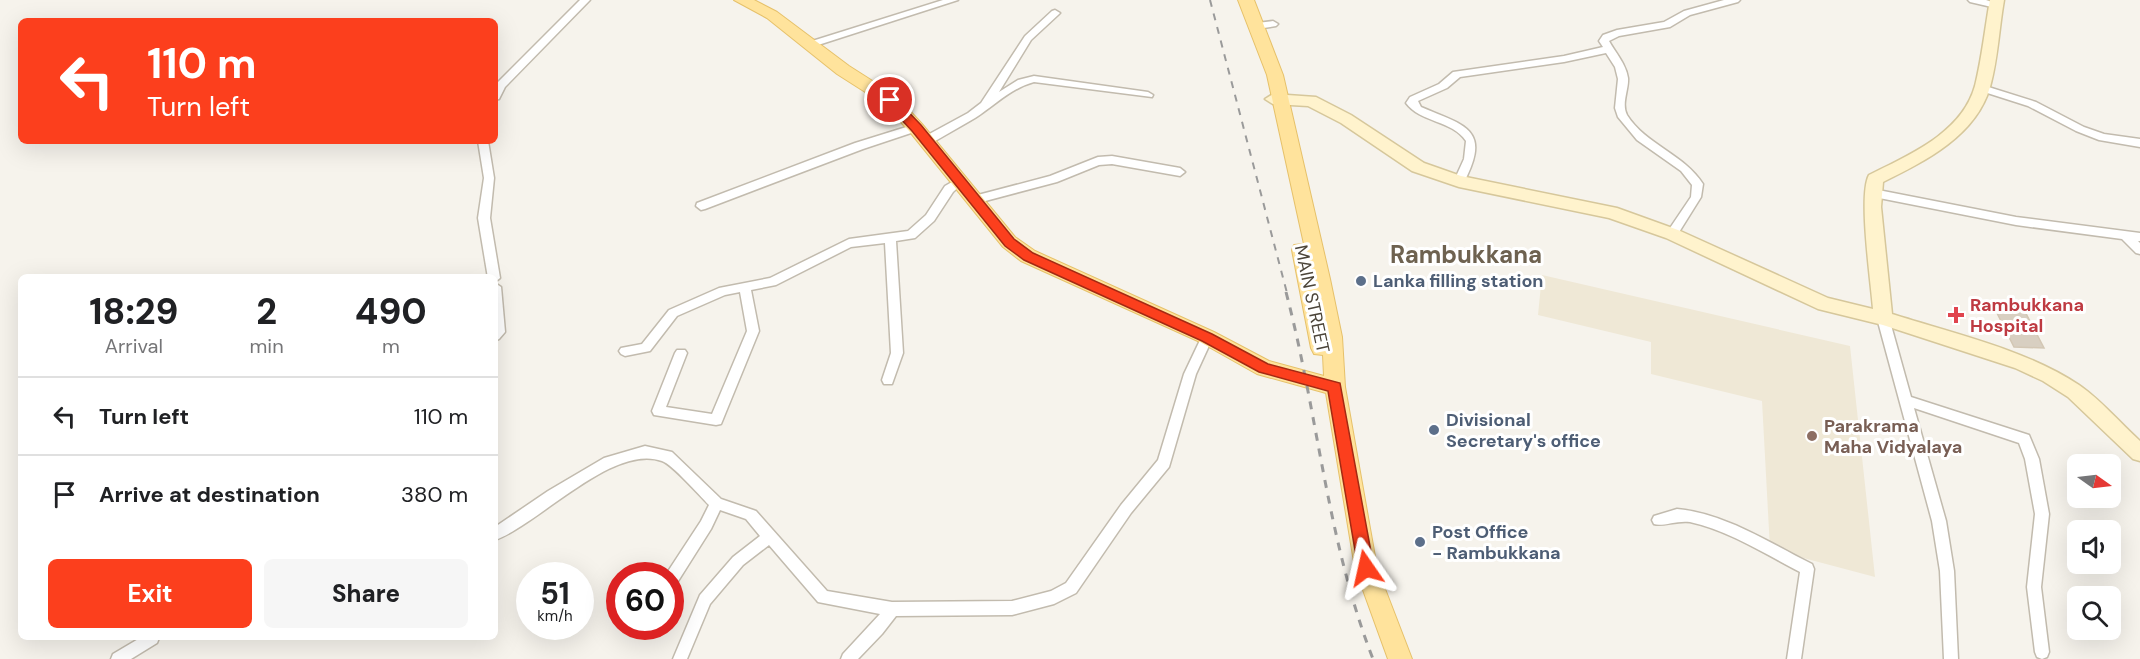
<!DOCTYPE html>
<html lang="en">
<head>
<meta charset="utf-8">
<style>
  body { margin:0; font-family:"DM Sans",sans-serif; background:#f6f6f6; color:#202124; height:100vh; display:flex; flex-direction:column; font-size:22px; white-space:nowrap }
  * { box-sizing:border-box; margin:0 }
  p { font-size:20px; color:#757577 }
  .icon { flex:none; width:33px; height:33px; fill:none; stroke:currentColor; stroke-width:2; stroke-linecap:round; stroke-linejoin:round }
  .map { position:relative; flex:1; overflow:hidden }
  .side { position:absolute; left:18px; top:274px; width:480px; height:366px; display:flex; flex-direction:column; background:#fff; border-radius:9px; box-shadow:0 6px 24px #0002 }
  .side>* { flex:none }
  .banner { position:absolute; left:18px; top:18px; width:480px; height:126px; border-radius:9px; box-shadow:0 6px 24px #0002; background:#fc3f1d; color:#fff; overflow:hidden }
  .needle { width:39px; rotate:104deg }
  .buttons { position:absolute; left:2067px; top:454px; display:grid; gap:12px }
  .buttons a { display:grid; place-items:center; width:54px; height:54px; border-radius:9px; background:#fff; box-shadow:0 6px 24px #0002; font-size:30px }
  .speed { position:absolute; left:516px; top:562px; display:flex; gap:12px; font-size:30px; font-weight:700; text-align:center }
  .speed>* { display:grid; place-content:center; width:78px; height:78px; border-radius:50%; background:#fff; box-shadow:0 6px 24px #0002; line-height:1 }
  .speed small { font-size:15px; font-weight:400 }
  .speed .limit { border:9px solid #d22; background:#fff; color:#111 }
  .pin { position:absolute; display:grid; place-items:center; width:51px; height:51px; color:#fff; margin:-26px; border:3px solid #fff; border-radius:50%; box-shadow:0 2px 6px #0007 }
  .me { position:absolute; width:66px; margin:-33px; rotate:349deg; stroke-linejoin:round; filter:drop-shadow(0 0 4px #0008) }
  .turn { display:flex; align-items:center; gap:21px; height:126px; padding:0 30px; font-size:27px }
  .turn .icon { width:78px; height:78px; stroke-width:2.5 }
  .turn b { display:block; font-size:42px; line-height:51px }
  .eta { display:flex; justify-content:space-evenly; align-items:center; height:102px; text-align:center }
  .eta b { font-size:36px; font-weight:800; line-height:42px }
  .button { display:flex; gap:12px; margin-top:auto; padding:12px 30px }
  .button a { flex:1; height:69px; border-radius:9px; background:#fc3f1d; color:#fff; font-size:24px; font-weight:800; line-height:69px; text-align:center }
  .button a+a { background:#f6f6f6; color:#202124 }
  ul { padding:0; list-style:none }
  li { display:flex; align-items:center; gap:18px; height:78px; padding:0 30px; border-top:2px solid #e0e0e0 }
  li div { flex:1 }
  li b { display:block; font-size:22px }
  li em { font-style:normal }
  .map>svg:first-child { display:block }
  .education { fill:#efe8d6 }
  .building { fill:#d8cfc1; stroke:#d3c7b4; stroke-width:1.5 }
  .lines { fill:none; stroke-linecap:round; stroke-linejoin:round }
  .street-casing { stroke:#c2bbae; stroke-width:3 }
  .secondary-casing { stroke:#d6c79b; stroke-width:3 }
  .primary-casing { stroke:#e6c16a; stroke-width:2 }
  .street { fill:#fff; fill-rule:evenodd }
  .secondary { fill:#fff3cd; fill-rule:evenodd }
  .primary { fill:#ffe39c; fill-rule:evenodd }
  .rail-far1 { stroke:#9a9a9a; stroke-width:2; stroke-dasharray:7 7; stroke-linecap:butt }
  .rail { stroke:#9a9a9a; stroke-width:3; stroke-dasharray:8 8; stroke-linecap:butt }
  .route { fill:#fc3f1d; stroke:#a42913; stroke-width:1.5 }
  .service-dot { fill:#5c6f8a; stroke:#fff; stroke-width:2 }
  .health-dot { fill:#e0444e; stroke:#fff; stroke-width:2 }
  .education-dot { fill:#8d6e63; stroke:#fff; stroke-width:2 }
  .labels { text-anchor:middle; dominant-baseline:central; stroke-width:6; stroke-linejoin:round; paint-order:stroke }
  .service-label { font-size:18px; font-weight:bold; fill:#4e5e75; stroke:#fff; text-anchor:start }
  .street-label { font-size:18px; fill:#4b4439; stroke:#fff }
  .health-label { font-size:18px; font-weight:bold; fill:#be3a42; stroke:#fff; text-anchor:start }
  .education-label { font-size:18px; font-weight:bold; fill:#785e54; stroke:#fff; text-anchor:start }
  .district-label { font-size:24px; font-weight:bold; fill:#6e6250; stroke:#fff }
</style>
</head>
<body>
<div class="map">
<svg width="2140" height="659" viewBox="0 0 2140 659">
  <rect width="100%" height="100%" fill="#f6f3ec"/>
  <path class="education" d="M1542,275L1850,346L1875,577L1770,549L1762,401L1651,374V342L1538,315Z"/>
  <path class="building" d="M1991,301L2020,302L2044,348L2014,347Z"/>
  <g class="lines">
    <g class="street-casing">
      <g id="street">
        <path d="M580,0H590L505,87L499,99L495,100V87L497,83Z"/>
        <path d="M943,0H958L815,46H809L807,44L809,42Z"/>
        <path d="M1724,0H1740L1738,2L1690,15L1670,27L1619,36L1609,41C1615,52 1626,64 1628,78C1629,89 1621,104 1627,115C1646,145 1684,154 1703,184L1701,197L1676,237H1668L1666,234L1691,197L1692,185L1681,171L1637,140L1618,117L1615,108L1618,79L1615,67L1606,53L1564,62L1460,77L1447,88L1418,101L1421,107C1466,126 1492,129 1463,184L1459,185L1454,181L1464,159L1466,141C1452,120 1421,123 1406,103L1410,97L1439,84L1453,72L1564,56L1603,47L1599,41L1603,35L1617,30L1664,22L1684,11Z"/>
        <path d="M1968,0H1986L2001,5L1996,8L1970,2Z"/>
        <path d="M1055,10L1060,13L1058,15L1031,40L999,92L1018,80L1034,76L1148,92L1153,95L1152,97L1034,82C1011,88 994,106 975,118C960,127 945,135 930,144H922L921,141L922,138L968,113L981,103L1025,36L1052,11Z"/>
        <path d="M1273,21L1278,24L1276,26L1257,29L1252,26L1257,23Z"/>
        <path d="M1982,85L2036,102L2084,127L2104,134L2140,139V147L2099,140L2076,131L2028,106L1978,90L1977,88Z"/>
        <path d="M916,124L920,126L921,128L920,130L863,149L705,209L701,210L696,206L697,203L855,143Z"/>
        <path d="M478,141H488L494,178L490,218L500,278L495,282V278H488L478,218L484,178Z"/>
        <path d="M1112,156L1180,168L1185,172L1180,176L1112,164L1099,165L1057,182L974,204L969,200L974,196L1050,176L1098,157Z"/>
        <path d="M959,178L963,179L964,182L953,192L934,221L915,238L896,241L903,353L892,384H884L882,380L891,353L885,243L851,247L776,285L751,290L759,331L721,424L716,425L654,415L652,411L675,353L677,350H685L687,353L666,407L712,414L747,331L740,292L725,295L677,316L650,351L625,356L621,354L619,351L621,348L642,344L669,310L719,288L770,278L849,239L908,231L926,215L945,186Z"/>
        <path d="M1873,189L2016,217L2140,233V241H2138L2140,243V254L2136,253L2122,239L2016,225L1869,196L1868,193Z"/>
        <path d="M495,283L501,287L505,332L499,339L495,341Z"/>
        <path d="M1883,313L1887,315L1889,318L1911,397L2029,435L2039,459L2049,514L2041,587L2049,652L2047,657L2042,659L2037,657L2035,652L2027,587L2035,514L2025,459L2019,443L1914,408L1946,521L1954,571L1958,659H1944L1940,571L1932,521L1877,318L1879,315Z"/>
        <path d="M1207,332L1211,334L1213,337L1196,374L1169,467L1131,513L1076,593L1054,604L1012,615L896,616L882,634L858,659H841L843,654L880,614L818,602L769,545L743,565L710,604L687,659H673L700,595L733,557L760,536L746,519L720,510L711,529L675,586L670,587V576H665L701,521L709,505C699,495 672,464 662,461C613,443 539,524 495,540V527L548,491L604,458L645,446L672,452L721,499L756,511L827,591L892,602L1012,601L1051,591L1066,583L1121,505L1158,460L1184,374L1203,334Z"/>
        <path d="M1677,509C1724,513 1770,543 1812,564L1814,569L1801,659H1787L1800,572C1765,554 1728,530 1690,522C1677,520 1662,527 1654,524L1652,520L1654,516Z"/>
        <path d="M140,638H159L157,643L131,659H111L113,654Z"/>
      </g>
    </g>
    <g class="secondary-casing">
      <path id="secondary" d="M1990,0H2004C1999,28 1998,59 1990,87C1976,136 1925,161 1883,182L1881,207L1892,314C1952,333 2027,350 2079,385C2101,400 2120,423 2140,441V461L2133,459L2068,397L2043,381L2015,368L1883,325L1818,309L1666,238L1609,218L1459,187L1412,171L1341,123L1308,106L1273,104L1265,99L1273,94L1316,97L1351,115L1424,163L1461,176L1617,208L1678,230L1828,298L1873,309C1871,282 1858,195 1869,175C1909,155 1962,133 1975,86C1982,58 1985,28 1990,0Z"/>
    </g>
    <g class="primary-casing">
      <path id="primary" d="M734,0H754L777,12L849,66L896,96L922,124L1015,237L1035,251L1214,332L1269,361L1324,376L1323,355L1314,354L1311,348L1292,250L1294,245L1304,244L1267,75L1238,0H1254L1283,75L1330,279L1342,337L1345,387L1377,568L1412,659H1388L1355,568L1326,393L1257,374L1200,342L1021,261L1003,247L910,132L884,104L837,74L767,18Z"/>
    </g>
    <use href="#street" class="street"/>
    <use href="#secondary" class="secondary"/>
    <use href="#primary" class="primary"/>
    <path class="rail-far1" d="M1210,0L1287,293"/>
    <path class="rail" d="M1286,292C1318,414 1327,541 1373,659"/>
  </g>
  <path class="route" d="M890,96L894,97L921,125L1014,239L1033,253L1212,334L1268,364L1340,383L1374,568L1372,573L1366,575L1361,573L1358,568L1328,391L1259,372L1202,341L1024,260L1005,246L912,131L886,103V97Z"/>
  <g class="service-dot">
    <circle cx="1361" cy="281" r="6"/>
    <circle cx="1434" cy="430" r="6"/>
    <circle cx="1420" cy="542" r="6"/>
  </g>
  <path class="health-dot" d="M1953 306h6v6h6v6h-6v6h-6v-6h-6v-6h6z"/>
  <circle class="education-dot" cx="1812" cy="436" r="6"/>
  <g class="labels">
    <g class="service-label">
      <text x="1373" y="281">Lanka filling station</text>
      <text x="1446" y="420">Divisional<tspan x="1446" dy="21">Secretary's office</tspan></text>
      <text x="1432" y="532">Post Office<tspan x="1432" dy="21">- Rambukkana</tspan></text>
    </g>
    <g class="street-label">
      <text transform="translate(1312 299) rotate(78)">MAIN STREET</text>
    </g>
    <g class="health-label">
      <text x="1970" y="305">Rambukkana<tspan x="1970" dy="21">Hospital</tspan></text>
    </g>
    <g class="education-label">
      <text x="1824" y="426">Parakrama<tspan x="1824" dy="21">Maha Vidyalaya</tspan></text>
    </g>
    <g class="district-label">
      <text x="1466" y="254">Rambukkana</text>
    </g>
  </g>
</svg>
<div class="buttons">
<a><svg class="needle" viewBox="-14 -14 28 28"><path d="M0-13l5 13h-10z" fill="#e53935"/><path d="M0 13l5-13h-10z" fill="#757577"/></svg></a>
<a><svg class="icon" aria-label="sound" viewBox="0 0 24 24"><path d="M4 9h4l5-4v14l-5-4H4zM17 9q2 3 0 6"/></svg></a>
<a><svg class="icon" aria-label="search" viewBox="0 0 24 24"><circle cx="10" cy="10" r="6"/><path d="M15 15l6 6"/></svg></a>
</div>
<div class="speed"><div>51<small>km/h</small></div><div class="limit">60</div></div>
<div class="pin" style="left:890px;top:100px;background:#d93025"><svg class="icon" aria-label="arrive" viewBox="0 0 24 24"><path d="M6 21V4h12l-3 4 3 4H6"/></svg></div>
<svg class="me" style="left:1366px;top:568px" viewBox="-20 -20 40 40"><path d="M0-17L14 15 0 8-14 15z" fill="#fc3f1d" stroke="#fff" stroke-width="4"/></svg>
<div class="banner">
<div class="turn"><svg class="icon" aria-label="left" viewBox="0 0 24 24"><path d="M17 20v-9H6M10 6l-5 5 5 5"/></svg><div><b>110 m</b>Turn left</div></div>
</div>
<section class="side">
<div class="eta">
<div><b>18:29</b><p>Arrival</p></div>
<div><b>2</b><p>min</p></div>
<div><b>490</b><p>m</p></div>
</div>
<ul>
<li><svg class="icon" aria-label="left" viewBox="0 0 24 24"><path d="M17 20v-9H6M10 6l-5 5 5 5"/></svg><div><b>Turn left</b></div><em>110 m</em></li>
<li><svg class="icon" aria-label="arrive" viewBox="0 0 24 24"><path d="M6 21V4h12l-3 4 3 4H6"/></svg><div><b>Arrive at destination</b></div><em>380 m</em></li>
</ul>
<div class="button"><a>Exit</a><a>Share</a></div>
</section>
</div>
</body>
</html>
